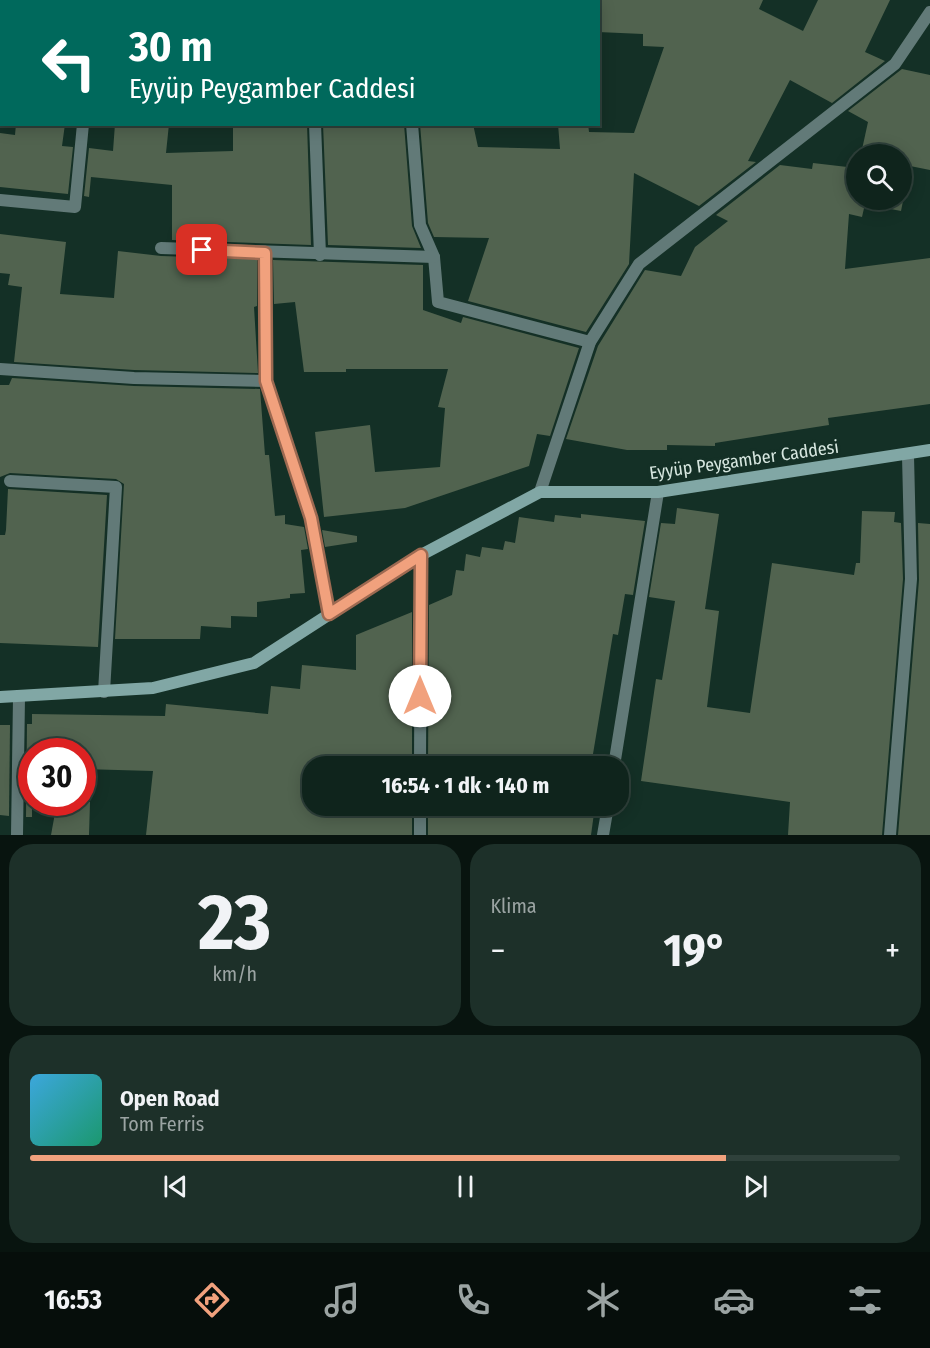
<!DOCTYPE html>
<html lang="tr">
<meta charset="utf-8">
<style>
:root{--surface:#0f241c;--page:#1d3029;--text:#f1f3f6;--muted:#9ba4a3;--line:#2f413b;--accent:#f1a17d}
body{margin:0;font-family:"Fira Sans Condensed",sans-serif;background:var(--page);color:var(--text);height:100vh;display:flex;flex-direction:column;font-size:22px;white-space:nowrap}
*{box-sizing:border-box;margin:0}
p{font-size:20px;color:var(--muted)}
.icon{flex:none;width:33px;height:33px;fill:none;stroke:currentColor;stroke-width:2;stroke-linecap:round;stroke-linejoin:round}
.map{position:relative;height:835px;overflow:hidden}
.side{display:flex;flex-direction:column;gap:9px;padding:9px;background:#08140f;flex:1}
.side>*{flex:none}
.top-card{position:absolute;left:0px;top:0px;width:600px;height:126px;box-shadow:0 3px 15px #0003,0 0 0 2px var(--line);background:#00695c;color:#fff;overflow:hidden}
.tools{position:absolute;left:846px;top:144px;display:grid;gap:12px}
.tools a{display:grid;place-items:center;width:66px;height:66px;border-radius:50%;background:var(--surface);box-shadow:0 3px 15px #0003,0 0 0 2px var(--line);font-size:30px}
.speed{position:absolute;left:18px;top:738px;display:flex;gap:12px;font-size:30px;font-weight:700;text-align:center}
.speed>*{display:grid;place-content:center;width:78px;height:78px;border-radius:50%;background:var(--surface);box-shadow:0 3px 15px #0003,0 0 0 2px var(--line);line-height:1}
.speed .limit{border:9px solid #d22;background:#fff;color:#111}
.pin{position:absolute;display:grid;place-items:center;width:51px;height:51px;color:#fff;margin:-26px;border-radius:12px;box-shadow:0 3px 9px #0006}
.me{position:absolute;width:66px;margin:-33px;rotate:0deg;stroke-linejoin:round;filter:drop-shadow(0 0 4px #0008)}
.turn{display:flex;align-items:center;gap:21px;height:126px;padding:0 30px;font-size:27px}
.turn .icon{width:78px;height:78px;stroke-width:2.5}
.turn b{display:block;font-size:42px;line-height:51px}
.big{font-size:45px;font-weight:700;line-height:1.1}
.side .card{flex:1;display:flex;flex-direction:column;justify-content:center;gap:9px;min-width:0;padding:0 21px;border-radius:24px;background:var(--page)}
.side .dial{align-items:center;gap:0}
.dial b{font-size:78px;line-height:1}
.song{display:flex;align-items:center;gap:18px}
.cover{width:72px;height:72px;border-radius:9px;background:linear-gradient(135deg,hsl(200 70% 55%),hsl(160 70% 35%))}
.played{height:6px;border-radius:3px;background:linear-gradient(90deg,var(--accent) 80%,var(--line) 80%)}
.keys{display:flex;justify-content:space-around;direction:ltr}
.heat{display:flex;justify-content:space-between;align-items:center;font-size:33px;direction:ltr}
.side .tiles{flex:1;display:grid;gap:9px;grid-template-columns:1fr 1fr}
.card:last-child{grid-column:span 2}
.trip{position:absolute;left:302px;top:756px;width:327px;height:60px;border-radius:24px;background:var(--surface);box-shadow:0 3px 15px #0003,0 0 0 2px var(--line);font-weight:700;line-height:60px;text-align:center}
.tabs{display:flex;height:96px;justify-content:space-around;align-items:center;background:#060e0b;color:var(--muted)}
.tabs .icon{width:42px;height:42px}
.tabs .active{color:var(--accent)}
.tabs b{font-size:27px;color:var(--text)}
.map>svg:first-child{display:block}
.building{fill:#51634f}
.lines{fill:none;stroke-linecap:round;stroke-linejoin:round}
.minor{stroke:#627a78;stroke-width:12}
.tertiary{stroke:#627a78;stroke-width:12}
.secondary{stroke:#81a7a5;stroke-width:12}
.route-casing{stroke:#9d6951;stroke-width:15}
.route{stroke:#f1a17d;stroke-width:10}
.labels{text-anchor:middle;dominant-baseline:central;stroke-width:6;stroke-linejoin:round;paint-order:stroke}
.street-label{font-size:18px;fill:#d6e6df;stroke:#143026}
</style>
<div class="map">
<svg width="930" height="835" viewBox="0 0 930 835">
<rect width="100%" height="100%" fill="#143026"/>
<g class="building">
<polygon points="598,0 763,0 759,9 803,31 818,0 890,0 865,52 885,61 832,103 790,80 748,161 756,162 699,206 634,173 629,264 586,332 468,301 489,238 434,237 428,223 420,124 473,124 478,147 560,149 558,124 588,124 589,132 634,133 664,47 643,46 643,34 598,32"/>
<polygon points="902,69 930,75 930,170 910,166 901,211 865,204 862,217 849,214 845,269 930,258 930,404 828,418 829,425 715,443 715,446 667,445 667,450 627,450 566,439 598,346 645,270 681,276 695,247 728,221 716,215 780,165 812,169 813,163 856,168 856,200 902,200 902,154 861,154 868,122 848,111"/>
<polygon points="16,124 65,124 62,146 73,147 68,194 0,187 0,133 15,135"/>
<polygon points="115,124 169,124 166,153 233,151 233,124 307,124 311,245 172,240 172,185 91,177 89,197 84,196 89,148 113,151"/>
<polygon points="323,124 404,124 412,226 421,248 328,245"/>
<polygon points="0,234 66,242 60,294 114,298 118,251 161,256 257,259 257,306 254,307 258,373 134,370 14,362 22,287 8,285 10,274 0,273"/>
<polygon points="273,260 423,265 423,310 461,323 463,317 579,348 550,436 537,434 529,466 405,508 324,517 315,432 370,425 375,472 440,467 445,408 438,407 448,369 346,369 346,372 304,372 295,302 274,304"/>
<polygon points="12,378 134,386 260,389 265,455 269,455 275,516 285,515 285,524 304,527 308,549 301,550 305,593 290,594 290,598 257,602 257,617 231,616 231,628 201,626 200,639 115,639 124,484 116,479 10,473 0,477 0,385 9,385"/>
<polygon points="8,489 107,495 98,647 0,643 0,535 5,535 6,530"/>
<polygon points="677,508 719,514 705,609 719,611 707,707 750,713 772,563 854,575 856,563 860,563 862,511 895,512 894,522 901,523 903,579 882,835 788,835 790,802 641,781 656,679 662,680 675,601 649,597 661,523 675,524"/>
<polygon points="581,514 645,521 633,595 625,594 618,635 613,634 591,766 428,766 429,605 452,595 456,570 464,571 466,554 480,557 482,547 503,550 505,541 515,543 519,517 554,522 555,515 581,518"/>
<polygon points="918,523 930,524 930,835 898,835 919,580"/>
<polygon points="322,530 357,536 357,542 325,547"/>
<polygon points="412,612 412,766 312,766 312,806 412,806 412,835 146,835 153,771 82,769 82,752 32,752 32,817 26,817 27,724 32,724 32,714 165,716 166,704 268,714 271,686 300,689 302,665 356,670 356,635"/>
<polygon points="0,725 10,725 9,816 0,815"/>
<polygon points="57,802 90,802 89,835 51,835"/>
<polygon points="428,806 595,806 591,835 428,835"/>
</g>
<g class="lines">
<g class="minor">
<polyline points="307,0 307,2"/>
<polyline points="315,124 320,255"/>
<polyline points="412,124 420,225 434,257 438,302 590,342"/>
<polyline points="0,200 75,207 83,124"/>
<polyline points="161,248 434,257"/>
<polyline points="265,253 266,381 311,518 329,614"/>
<polyline points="0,369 134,378 266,381"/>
<polyline points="10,481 116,487 104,692"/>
<polyline points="540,492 590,342 639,264 895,64 930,12"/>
<polyline points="420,766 421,555"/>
<polyline points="614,766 658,492"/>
<polyline points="420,806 420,835"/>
<polyline points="17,835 19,697"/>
<polyline points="603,835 608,806"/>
<polyline points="890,835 911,579 908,456"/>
</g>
<g class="tertiary">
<polyline points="197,2 203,0"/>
<polyline points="0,48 2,47"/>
</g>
<polyline class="secondary" points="0,697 153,688 254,663 421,555 540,492 658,492 930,450"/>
</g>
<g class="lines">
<defs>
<polyline id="route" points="202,250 265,253 266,381 311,518 329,614 421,555 420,696"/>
</defs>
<use href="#route" class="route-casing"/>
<use href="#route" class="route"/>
</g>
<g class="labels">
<g class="street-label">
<text transform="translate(744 460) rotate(-8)">Eyyüp Peygamber Caddesi</text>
</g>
</g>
</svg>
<div class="tools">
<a><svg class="icon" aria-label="search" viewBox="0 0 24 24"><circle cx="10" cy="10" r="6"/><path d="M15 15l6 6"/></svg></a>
</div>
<div class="speed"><div class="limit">30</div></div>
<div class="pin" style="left:202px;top:250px;background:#d93025"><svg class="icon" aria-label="arrive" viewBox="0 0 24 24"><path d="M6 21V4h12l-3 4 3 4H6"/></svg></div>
<svg class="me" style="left:420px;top:696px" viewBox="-20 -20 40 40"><circle r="19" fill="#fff"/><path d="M0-13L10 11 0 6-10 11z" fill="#f1a17d"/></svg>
<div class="trip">16:54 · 1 dk · 140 m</div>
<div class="top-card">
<div class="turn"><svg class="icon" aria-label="left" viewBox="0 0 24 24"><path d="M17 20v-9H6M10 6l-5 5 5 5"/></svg><div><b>30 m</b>Eyyüp Peygamber Caddesi</div></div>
</div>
</div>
<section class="side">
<div class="tiles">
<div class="card dial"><b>23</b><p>km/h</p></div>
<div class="card"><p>Klima</p>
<div class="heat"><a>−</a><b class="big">19°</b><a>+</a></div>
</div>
<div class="card">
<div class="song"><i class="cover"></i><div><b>Open Road</b><p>Tom Ferris</p></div></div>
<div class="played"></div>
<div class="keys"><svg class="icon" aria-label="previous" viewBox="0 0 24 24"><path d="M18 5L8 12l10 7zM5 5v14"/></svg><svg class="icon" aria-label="pause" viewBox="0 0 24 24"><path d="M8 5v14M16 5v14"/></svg><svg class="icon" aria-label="next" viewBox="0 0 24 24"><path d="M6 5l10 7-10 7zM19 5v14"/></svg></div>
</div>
</div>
</section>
<nav class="tabs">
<b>16:53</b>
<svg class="icon active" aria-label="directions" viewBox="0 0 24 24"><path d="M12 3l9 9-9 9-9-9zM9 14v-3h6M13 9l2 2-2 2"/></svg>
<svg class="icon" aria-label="music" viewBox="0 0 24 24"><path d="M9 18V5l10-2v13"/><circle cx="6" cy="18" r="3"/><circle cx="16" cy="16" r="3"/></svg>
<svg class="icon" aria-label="phone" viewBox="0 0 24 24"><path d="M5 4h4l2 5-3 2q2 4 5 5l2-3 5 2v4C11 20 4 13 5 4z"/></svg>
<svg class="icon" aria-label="climate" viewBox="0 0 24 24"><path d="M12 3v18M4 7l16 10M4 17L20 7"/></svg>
<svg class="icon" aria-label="car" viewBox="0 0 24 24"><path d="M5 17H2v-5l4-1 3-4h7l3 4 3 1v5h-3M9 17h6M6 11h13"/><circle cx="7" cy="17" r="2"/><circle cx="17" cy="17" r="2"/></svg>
<svg class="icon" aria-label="filters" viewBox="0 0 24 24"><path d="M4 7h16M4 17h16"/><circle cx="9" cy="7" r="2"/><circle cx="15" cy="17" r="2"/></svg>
</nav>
